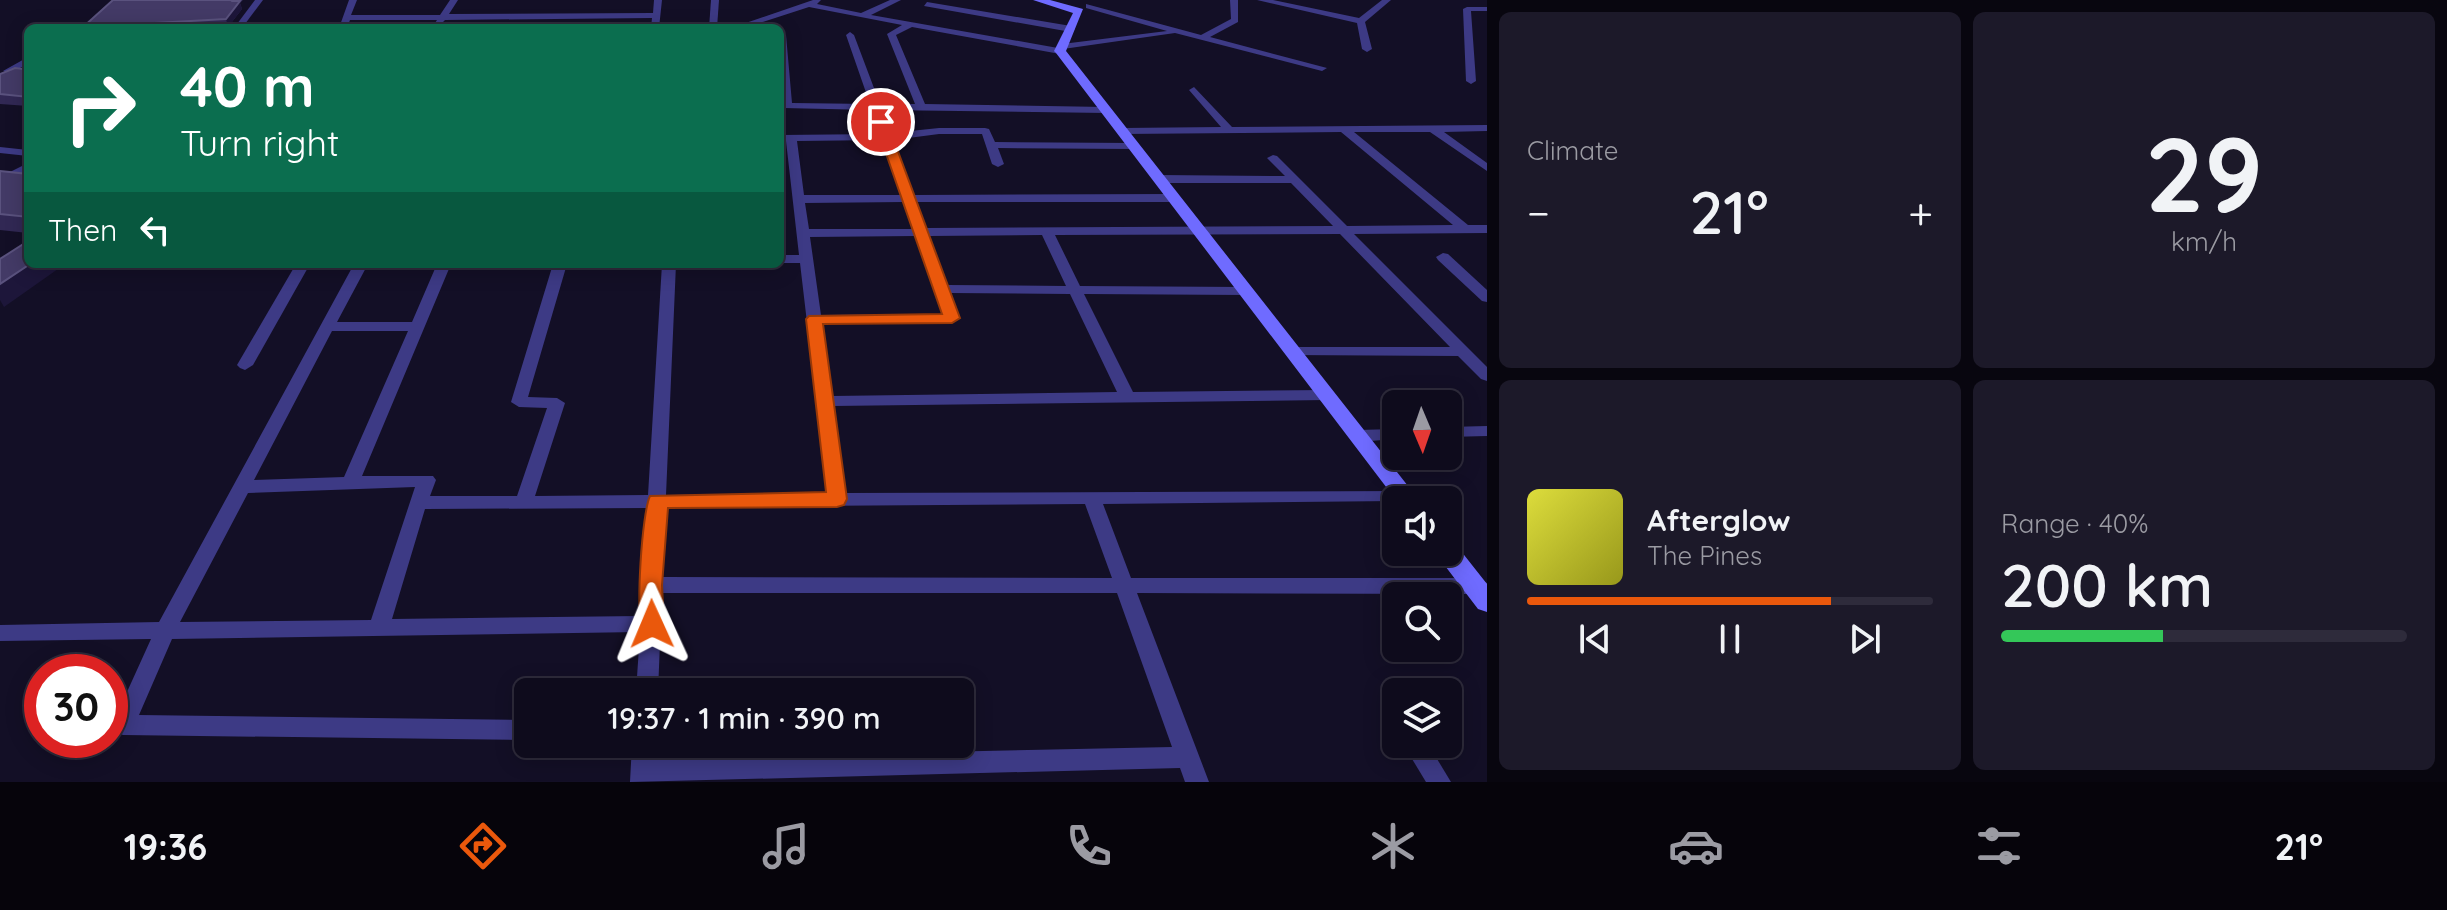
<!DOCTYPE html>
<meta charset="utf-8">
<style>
:root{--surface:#0e0b1c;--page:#1c1929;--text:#f1f3f6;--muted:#9b9ba3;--line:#2e2b3b;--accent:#ea580c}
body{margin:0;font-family:Quicksand,sans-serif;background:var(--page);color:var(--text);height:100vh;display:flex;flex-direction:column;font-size:30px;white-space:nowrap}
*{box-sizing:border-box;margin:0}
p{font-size:26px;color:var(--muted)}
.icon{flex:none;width:44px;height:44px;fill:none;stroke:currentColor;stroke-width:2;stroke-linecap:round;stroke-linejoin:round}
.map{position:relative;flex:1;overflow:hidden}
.panel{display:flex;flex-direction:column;gap:12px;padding:12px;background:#08060f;width:960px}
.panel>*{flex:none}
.banner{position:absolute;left:24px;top:24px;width:760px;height:244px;border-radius:12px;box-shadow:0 4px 20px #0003,0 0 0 2px var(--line);background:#0b6e4f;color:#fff;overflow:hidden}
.needle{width:52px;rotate:178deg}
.controls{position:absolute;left:1382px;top:390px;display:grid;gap:16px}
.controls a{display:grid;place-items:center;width:80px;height:80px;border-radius:12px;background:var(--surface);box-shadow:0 4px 20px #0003,0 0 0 2px var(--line);font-size:40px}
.speed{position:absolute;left:24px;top:654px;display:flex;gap:16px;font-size:40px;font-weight:700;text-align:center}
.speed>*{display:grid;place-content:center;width:104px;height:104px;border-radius:50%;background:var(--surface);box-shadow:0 4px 20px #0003,0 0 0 2px var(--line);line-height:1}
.speed .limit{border:12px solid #d22;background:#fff;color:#111}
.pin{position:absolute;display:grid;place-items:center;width:68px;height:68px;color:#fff;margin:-34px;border:4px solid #fff;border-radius:50%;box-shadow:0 2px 8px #0007}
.me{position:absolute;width:88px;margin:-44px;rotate:359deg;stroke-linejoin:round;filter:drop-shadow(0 0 6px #0008)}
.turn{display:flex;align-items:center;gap:28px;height:168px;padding:0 24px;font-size:36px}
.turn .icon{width:104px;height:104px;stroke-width:2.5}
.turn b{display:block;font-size:56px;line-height:68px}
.then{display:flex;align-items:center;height:76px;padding:0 24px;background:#0003;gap:16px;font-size:30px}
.big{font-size:60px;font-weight:600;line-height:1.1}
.panel .tile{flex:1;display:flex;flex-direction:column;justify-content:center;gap:12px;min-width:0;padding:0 28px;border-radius:12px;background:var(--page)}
.panel .dial{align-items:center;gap:0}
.dial b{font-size:104px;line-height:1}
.song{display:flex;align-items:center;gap:24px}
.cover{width:96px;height:96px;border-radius:12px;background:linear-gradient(135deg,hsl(60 70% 55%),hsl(60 70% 35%))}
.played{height:8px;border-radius:4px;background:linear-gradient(90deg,var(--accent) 75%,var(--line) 75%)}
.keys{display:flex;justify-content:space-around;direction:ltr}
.heat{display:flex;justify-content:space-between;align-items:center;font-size:44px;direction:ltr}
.charge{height:12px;border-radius:6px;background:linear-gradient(90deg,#34c759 40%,var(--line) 0)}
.panel .tiles{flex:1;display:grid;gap:12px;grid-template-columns:repeat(2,1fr)}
.trip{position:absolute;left:514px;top:678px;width:460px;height:80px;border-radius:12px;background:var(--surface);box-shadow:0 4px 20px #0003,0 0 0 2px var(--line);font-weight:600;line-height:80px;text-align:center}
.menu{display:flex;height:128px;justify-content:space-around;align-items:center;background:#06040b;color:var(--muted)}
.menu .icon{width:56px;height:56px}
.menu .current{color:var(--accent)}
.menu b{font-size:36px;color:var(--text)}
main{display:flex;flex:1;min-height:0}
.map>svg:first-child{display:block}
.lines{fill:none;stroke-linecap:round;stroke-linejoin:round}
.street{fill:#3d3a85;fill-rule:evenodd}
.secondary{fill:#6f6bff;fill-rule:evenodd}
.wall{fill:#312854}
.shaded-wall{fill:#1d163a}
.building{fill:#433a66;stroke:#5a527e;stroke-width:2}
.route{fill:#ea580c;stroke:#983908;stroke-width:2}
</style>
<main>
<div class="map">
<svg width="1487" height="782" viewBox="0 0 1487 782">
<rect width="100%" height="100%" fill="#130f26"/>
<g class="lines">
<g class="street">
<polygon points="255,0 263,0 242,28 234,28"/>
<polygon points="349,0 357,0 351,15 440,15 450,0 458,0 449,14 653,13 654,0 662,0 659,28 651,28 652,18 445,20 439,26 435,23 437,20 350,20 347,28 339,28"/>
<polygon points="711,0 719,0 717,28 709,28"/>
<path d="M813,0h8l-4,4 44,9 29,-13h11l-30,15 187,33 4,-4 105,-13 -81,-23v-4l115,31 30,-16 -1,-19h8v22l-28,15 117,31 -5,3 -147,-38 -112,16 -3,5 -148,-27 -16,8 29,69 181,3 5,3 -5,3 -224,-3 9,23 48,-5h46l4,1 6,13 138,1 5,3 -5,3 -135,-1 6,16 -6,3 -6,-3 -10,-30h-43l-46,6 21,55 259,-1 6,4 -6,4h-257l10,26 407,-2 -42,-43h-132l-6,-4 6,-4 126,1 -18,-18 6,-3 4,1 70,70 106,-1 -112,-93 -219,2 -5,-3 5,-3 99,-1 -32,-37 5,-3 38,40 255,-2v6l-43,1 43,31v8l-57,-39h-76l114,93h19v8l-133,1 133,133v14l-6,-2 -23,-23 -171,-1 -3,-3 3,-3 5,-2h158l-110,-113 -285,1 25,51 165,1 7,4 -7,4 -161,-1 49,98 193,-2 8,5 -8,5 -493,6 12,87 565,-2 3,4 -3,4 -14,2 -293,3 28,74h344l12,5v17l-15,-6 -335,-1 72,189h-24l-5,-14 -550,14 2,-38h24l-1,14 517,-11 -55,-154h-455l-4,99h-22l4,-60 -468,7 -33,76 389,5v20l-405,-5 -8,-3 -3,-7 39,-86 -151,2v-16l159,-3 195,-358h14l-31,58h75l25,-58h14l-89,212h71l3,4 -6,16h87l30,-88 -28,-1 -8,-5 42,-138h14l-39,133 29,1 8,5 -30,93 113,-1 14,-231h14l-10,231 161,-2 -27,-230h-20v-8h19l-13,-114h-6v-6l100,-1 -8,-24 -89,-2 -3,-75 6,2 6,68 78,1 -24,-69 4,-3 4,3 26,69h35l-28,-70 15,-9 -93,-18 -65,21h-13zM883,140l19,55h-98l-7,-54zM904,202l9,27h-104l-4,-26zM1042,235l24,51 -119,-1 -18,-49zM916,236l27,78 -122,1 -11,-78zM950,293l120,1 47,98 -285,4 -10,-73 130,-1 7,-4zM332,331h76l-64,146 -90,3zM415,487l-44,133 -191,2 68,-129zM1085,504l27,74 -449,-1 3,-70zM647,508l-6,108 -249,3 33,-110z"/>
<polygon points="1257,0 1273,0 1359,18 1382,0 1391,0 1365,22 1372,49 1367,52 1362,49 1357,23"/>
<polygon points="927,2 1071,26 1075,29 1071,32 924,6"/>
<polygon points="1467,7 1487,7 1487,11 1471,11 1476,81 1471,84 1466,81 1463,9"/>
<polygon points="28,57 28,64 18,69 28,70 28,76 3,71"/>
<polygon points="0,147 28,150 28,156 0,153"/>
<polygon points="28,163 28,171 0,186 0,177"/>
<polygon points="1443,253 1448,254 1487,290 1487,302 1482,301 1438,260 1436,257"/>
<polygon points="296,264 310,264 253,365 245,370 240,368 237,365"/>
<polygon points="1487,426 1487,436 1448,437 1448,427"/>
<polygon points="1396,429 1396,439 1357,442 1349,436 1357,430"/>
<polygon points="1403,744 1428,744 1451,782 1426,782"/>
</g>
<g class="secondary">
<polygon points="1033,0 1050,0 1083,9 1066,51 1419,500 1396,500 1056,53 1054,51 1073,13"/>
<polygon points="1448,543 1457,546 1487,584 1487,612 1478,609 1439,558 1436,552 1448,552"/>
</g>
</g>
<g class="wall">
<polygon points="113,0 243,0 240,3 242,9 228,27 84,28 83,27"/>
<polygon points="28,66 28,106 0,104 0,74 23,69"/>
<polygon points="0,171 28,174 28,233 0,230"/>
</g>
<g class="shaded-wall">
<polygon points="234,0 243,0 240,3 242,9 228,27 226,19"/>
<polygon points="30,264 65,264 4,307 0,300 0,284"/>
</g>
<g class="building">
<polygon points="113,0 234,0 233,1 240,1 226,19 83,27"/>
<polygon points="27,66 28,66 28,97 0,94 0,74 15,68 23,69"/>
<polygon points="0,171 28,174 28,217 0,214"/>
<polygon points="28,241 28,264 30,264 0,284 0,259"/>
</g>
<path class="route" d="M881,118l6,4 73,196 -8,5 -129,1 24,175 -3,6 -7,2 -169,1 -6,77 2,39 -4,6 -8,3 -9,-3c-8,-15 -1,-118 7,-134l176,-4 -20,-173 3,-3 133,-2 -67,-192z"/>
</svg>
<div class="controls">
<a><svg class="needle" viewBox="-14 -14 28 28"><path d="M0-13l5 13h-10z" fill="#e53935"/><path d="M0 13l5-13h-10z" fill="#9b9ba3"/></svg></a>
<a><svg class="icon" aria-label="sound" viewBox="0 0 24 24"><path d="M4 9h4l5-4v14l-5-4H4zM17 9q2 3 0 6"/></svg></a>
<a><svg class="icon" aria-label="search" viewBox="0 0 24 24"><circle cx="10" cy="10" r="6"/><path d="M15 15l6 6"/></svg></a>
<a><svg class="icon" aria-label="layers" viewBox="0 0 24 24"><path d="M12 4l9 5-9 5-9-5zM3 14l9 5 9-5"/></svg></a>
</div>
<div class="speed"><div class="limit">30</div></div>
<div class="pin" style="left:881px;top:122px;background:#d93025"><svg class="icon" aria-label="arrive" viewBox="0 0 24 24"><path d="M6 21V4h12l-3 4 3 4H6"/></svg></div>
<svg class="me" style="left:652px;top:624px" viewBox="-20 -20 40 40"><path d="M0-17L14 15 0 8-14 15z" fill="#ea580c" stroke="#fff" stroke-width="4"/></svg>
<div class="trip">19:37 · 1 min · 390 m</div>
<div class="banner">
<div class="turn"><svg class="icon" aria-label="right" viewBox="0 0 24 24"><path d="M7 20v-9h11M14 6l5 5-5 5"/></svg><div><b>40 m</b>Turn right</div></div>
<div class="then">Then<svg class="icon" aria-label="left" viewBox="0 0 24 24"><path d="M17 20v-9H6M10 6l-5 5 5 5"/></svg></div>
</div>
</div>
<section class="panel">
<div class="tiles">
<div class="tile"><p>Climate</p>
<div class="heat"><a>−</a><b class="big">21°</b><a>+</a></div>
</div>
<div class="tile dial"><b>29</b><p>km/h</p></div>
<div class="tile">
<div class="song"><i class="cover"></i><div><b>Afterglow</b><p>The Pines</p></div></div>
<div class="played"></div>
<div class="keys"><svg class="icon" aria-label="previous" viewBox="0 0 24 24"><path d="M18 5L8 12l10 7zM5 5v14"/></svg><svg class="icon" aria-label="pause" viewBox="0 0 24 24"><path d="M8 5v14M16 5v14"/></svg><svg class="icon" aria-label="next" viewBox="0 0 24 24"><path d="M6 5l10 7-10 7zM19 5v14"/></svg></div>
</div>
<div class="tile"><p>Range · 40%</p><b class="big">200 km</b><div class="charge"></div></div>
</div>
</section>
</main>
<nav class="menu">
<b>19:36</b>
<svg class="icon current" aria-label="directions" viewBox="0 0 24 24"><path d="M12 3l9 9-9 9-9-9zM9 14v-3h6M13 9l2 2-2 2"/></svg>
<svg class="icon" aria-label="music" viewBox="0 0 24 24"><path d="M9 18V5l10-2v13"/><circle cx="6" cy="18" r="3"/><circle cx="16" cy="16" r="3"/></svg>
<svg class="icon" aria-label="phone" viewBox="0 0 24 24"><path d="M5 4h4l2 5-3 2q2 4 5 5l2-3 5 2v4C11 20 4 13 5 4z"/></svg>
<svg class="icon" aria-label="climate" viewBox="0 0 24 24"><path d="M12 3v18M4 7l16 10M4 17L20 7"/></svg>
<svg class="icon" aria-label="car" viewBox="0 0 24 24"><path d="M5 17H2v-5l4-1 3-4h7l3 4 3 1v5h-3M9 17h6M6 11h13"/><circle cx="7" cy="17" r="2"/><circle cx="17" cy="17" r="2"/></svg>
<svg class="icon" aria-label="filters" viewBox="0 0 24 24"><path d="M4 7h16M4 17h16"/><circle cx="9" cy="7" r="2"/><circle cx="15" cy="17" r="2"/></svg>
<b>21°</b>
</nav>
